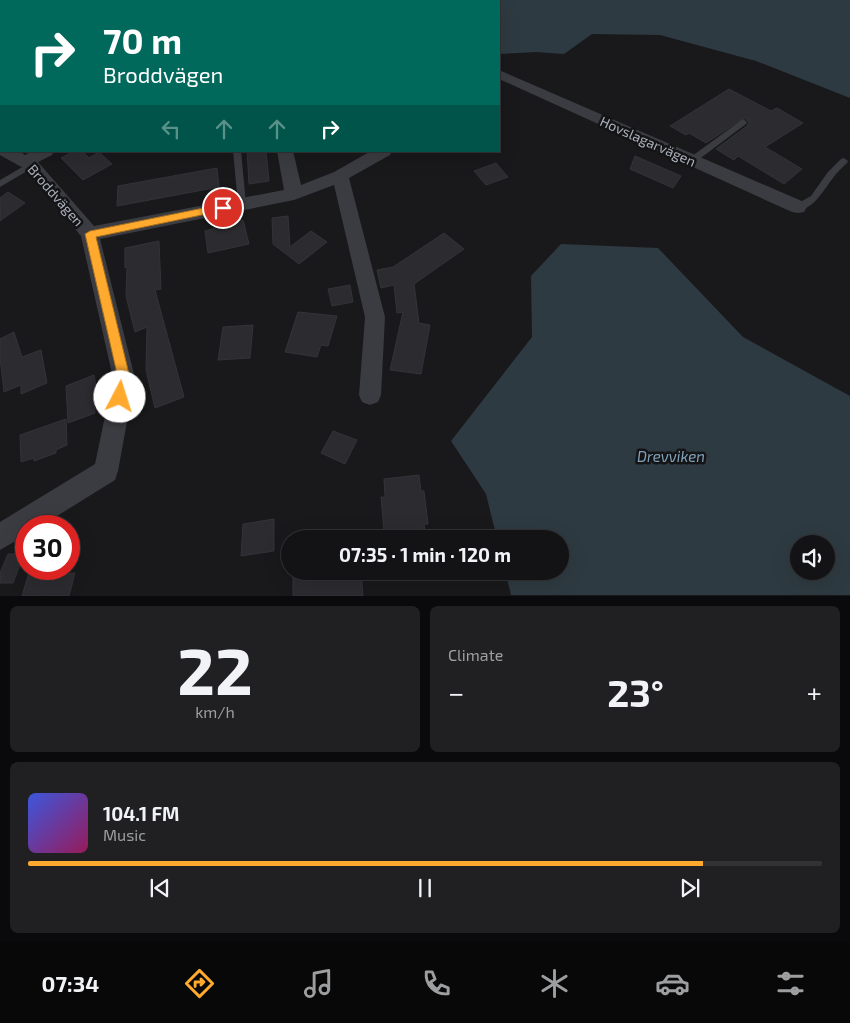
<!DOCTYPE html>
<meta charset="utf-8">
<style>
:root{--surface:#131315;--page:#202022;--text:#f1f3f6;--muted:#9d9ea0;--line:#323234;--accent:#ffaa2e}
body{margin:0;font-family:"Exo 2",sans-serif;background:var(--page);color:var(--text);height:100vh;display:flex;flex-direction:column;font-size:19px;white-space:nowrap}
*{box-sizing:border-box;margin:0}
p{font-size:16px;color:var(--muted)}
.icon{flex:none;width:28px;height:28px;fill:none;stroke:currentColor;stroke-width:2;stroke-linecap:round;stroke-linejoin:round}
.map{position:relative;height:596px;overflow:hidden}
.drawer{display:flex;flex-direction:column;gap:10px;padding:10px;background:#0a0a0c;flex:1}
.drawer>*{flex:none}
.guide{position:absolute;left:0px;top:0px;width:500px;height:152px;box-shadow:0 5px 20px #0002,0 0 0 1px var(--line);background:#00695c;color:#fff;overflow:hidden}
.controls{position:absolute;left:790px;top:535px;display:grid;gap:10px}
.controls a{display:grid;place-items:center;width:45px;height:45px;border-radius:50%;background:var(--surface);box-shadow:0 5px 20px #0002,0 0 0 1px var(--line);font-size:25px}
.speed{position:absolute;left:15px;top:515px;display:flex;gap:10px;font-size:25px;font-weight:700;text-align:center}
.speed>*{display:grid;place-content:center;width:65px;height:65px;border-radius:50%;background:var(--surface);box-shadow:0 5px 20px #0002,0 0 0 1px var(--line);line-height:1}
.speed .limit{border:8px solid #d22;background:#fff;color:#111}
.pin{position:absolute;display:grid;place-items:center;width:42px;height:42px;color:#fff;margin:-21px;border:2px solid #fff;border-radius:50%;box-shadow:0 1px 5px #0007}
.me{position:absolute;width:55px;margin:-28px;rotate:5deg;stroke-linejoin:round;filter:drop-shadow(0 0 4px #0008)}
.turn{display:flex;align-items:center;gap:18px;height:105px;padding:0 20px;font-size:22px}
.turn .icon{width:65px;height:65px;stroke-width:2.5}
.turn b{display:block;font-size:35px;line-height:42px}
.lanes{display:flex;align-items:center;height:48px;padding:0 20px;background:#0003;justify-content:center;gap:25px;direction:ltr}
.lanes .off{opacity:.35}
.big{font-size:38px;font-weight:700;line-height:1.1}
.drawer .widget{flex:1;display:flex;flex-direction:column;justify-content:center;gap:8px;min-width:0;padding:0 18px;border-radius:8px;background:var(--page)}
.drawer .dial{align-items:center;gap:0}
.dial b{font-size:65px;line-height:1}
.song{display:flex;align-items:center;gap:15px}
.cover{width:60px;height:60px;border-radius:8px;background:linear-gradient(135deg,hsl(230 70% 55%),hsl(330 70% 35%))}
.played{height:5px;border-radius:2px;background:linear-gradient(90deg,var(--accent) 85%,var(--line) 85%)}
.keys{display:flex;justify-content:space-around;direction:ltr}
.heat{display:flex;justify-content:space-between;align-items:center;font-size:28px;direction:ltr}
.drawer .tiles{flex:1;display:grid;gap:10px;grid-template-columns:1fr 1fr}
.widget:last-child{grid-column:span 2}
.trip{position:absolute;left:281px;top:530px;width:288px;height:50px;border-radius:25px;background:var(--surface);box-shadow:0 5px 20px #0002,0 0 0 1px var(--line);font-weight:700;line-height:50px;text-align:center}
.dock{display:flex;height:80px;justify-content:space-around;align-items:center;background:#080808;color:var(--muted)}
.dock .icon{width:35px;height:35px}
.dock .on{color:var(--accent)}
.dock b{font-size:22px;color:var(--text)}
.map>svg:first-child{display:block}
.water{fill:#2e3a41;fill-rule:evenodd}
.building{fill:#2c2c30;stroke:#333338}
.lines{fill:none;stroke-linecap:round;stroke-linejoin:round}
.path{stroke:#404348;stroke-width:2.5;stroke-dasharray:2 2.5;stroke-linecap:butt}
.service{fill:#3a3c41;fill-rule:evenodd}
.minor{fill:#3a3c41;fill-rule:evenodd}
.route{fill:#ffaa2e;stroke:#a66e1e}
.labels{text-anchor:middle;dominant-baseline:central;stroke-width:5;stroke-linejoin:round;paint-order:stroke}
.street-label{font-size:14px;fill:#abb1bc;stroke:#141417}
.water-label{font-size:15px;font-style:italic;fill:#80a2b9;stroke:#141417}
</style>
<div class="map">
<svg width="850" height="596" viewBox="0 0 850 596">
<rect width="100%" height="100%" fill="#19191c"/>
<g class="water">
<polygon points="414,0 850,0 850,98 756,61 660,35 592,34 564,54 536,52 499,54 499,1"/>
<path d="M561,244l97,4 85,89 107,59v199h-339l-6,-24h55v-32h-63l-11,-45 -35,-53 81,-104 -1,-61zM799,544h27v27h-27z"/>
</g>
<g class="building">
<polygon points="729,89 771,111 777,108 803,123 765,147 802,169 784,184 738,156 734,160 716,149 747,126 749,122 744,118 706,143 689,133 686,135 670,126"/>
<polygon points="74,151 82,151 89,158 99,152 112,164 83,180 61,158"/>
<polygon points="247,151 266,151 269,181 249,184"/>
<polygon points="635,156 681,176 673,188 630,169"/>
<polygon points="496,163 508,177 486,185 474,171"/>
<polygon points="217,168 219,187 117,206 118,186"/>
<polygon points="8,192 25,203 0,221 0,198"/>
<polygon points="288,216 290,247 311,231 327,242 299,264 273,244 272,218"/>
<polygon points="243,220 249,244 208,253 205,231"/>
<polygon points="444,233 464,249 414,284 419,323 430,325 421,374 390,370 403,312 397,313 394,285 381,288 377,270 393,267"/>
<polygon points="159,241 161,289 155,290 184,397 155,408 146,370 147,327 135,332 126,296 127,267 125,268 125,248"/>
<polygon points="350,285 353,302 332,306 328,289"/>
<polygon points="298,312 337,316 328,346 321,345 317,357 285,352"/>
<polygon points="253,325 250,358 218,360 223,327"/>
<polygon points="14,332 22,357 41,350 47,383 21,394 21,385 4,392 0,358 0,339"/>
<polygon points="94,375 97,391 93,393 95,413 68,423 66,386"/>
<polygon points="66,419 67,445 56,450 56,453 34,461 34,458 21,462 20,435"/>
<polygon points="333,431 357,440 345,464 321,453"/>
<polygon points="419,475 421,491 424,491 428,524 424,524 426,539 388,539 388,530 384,531 381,497 385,497 384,479"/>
<polygon points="274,519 274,551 241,556 243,524"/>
<polygon points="8,554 24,554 13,583 0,583 0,573"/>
<polygon points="30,569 62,569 61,574 75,573 69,596 22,596"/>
<polygon points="293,571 361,571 363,596 293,596"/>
</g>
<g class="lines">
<polyline class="path" points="245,0 247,1"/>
<g class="service">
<polygon points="743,119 747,122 746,124 694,163 688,163 688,159"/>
<polygon points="233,151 241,151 246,204 242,207 238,204"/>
<path d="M844,158l4,3 -1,2c-5,5 -10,9 -14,15 -9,11 -21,35 -38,31l-1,-2 1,-2 16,-9 17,-24 13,-13z"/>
<polygon points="31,162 34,163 34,167 0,187 0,180"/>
</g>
<g class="minor">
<polygon points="363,0 378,0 378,1 364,1"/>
<polygon points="499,70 804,202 807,207 804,212 798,213 792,212 499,79"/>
<polygon points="0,147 1,151 19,151 25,155 32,151 54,151 52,155 38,162 94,226 284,190 277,151 293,151 301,185 334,172 371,151 392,151 390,155 349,178 385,317 381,395 378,402 370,405 362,402 359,395 365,317 334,185 294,200 100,239 135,378 118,471 115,480 41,526 26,526 26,535 0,550 0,522 95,464 113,378 81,236 25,169 0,155"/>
</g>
</g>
<polygon class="route" points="223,204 228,208 226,210 96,237 130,378 125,401 120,403 116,401 114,397 118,378 85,234 90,231"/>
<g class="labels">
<g class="street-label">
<text transform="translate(648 141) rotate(24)">Hovslagarvägen</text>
<text transform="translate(56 195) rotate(49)">Broddvägen</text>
</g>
<g class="water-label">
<text x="671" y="456">Drevviken</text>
</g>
</g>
</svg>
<div class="controls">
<a><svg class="icon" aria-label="sound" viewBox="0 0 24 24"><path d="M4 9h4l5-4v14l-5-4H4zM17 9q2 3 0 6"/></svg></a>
</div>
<div class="speed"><div class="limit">30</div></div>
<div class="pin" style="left:223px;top:208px;background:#d93025"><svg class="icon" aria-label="arrive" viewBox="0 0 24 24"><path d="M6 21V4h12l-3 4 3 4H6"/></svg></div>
<svg class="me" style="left:120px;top:397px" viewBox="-20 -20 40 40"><circle r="19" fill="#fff"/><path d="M0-13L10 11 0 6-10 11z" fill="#ffaa2e"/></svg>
<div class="trip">07:35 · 1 min · 120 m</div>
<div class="guide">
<div class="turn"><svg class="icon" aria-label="right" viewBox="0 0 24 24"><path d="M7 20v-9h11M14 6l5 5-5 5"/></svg><div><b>70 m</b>Broddvägen</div></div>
<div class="lanes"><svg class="icon off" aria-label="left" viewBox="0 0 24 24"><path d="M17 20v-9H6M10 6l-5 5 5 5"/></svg><svg class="icon off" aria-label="ahead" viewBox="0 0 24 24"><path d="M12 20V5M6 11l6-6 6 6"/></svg><svg class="icon off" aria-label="ahead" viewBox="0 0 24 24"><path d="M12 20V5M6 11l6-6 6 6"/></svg><svg class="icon" aria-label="right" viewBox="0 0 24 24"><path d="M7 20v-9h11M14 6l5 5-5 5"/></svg></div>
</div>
</div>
<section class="drawer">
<div class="tiles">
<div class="widget dial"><b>22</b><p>km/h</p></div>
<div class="widget"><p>Climate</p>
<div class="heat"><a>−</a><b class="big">23°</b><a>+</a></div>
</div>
<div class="widget">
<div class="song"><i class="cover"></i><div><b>104.1 FM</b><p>Music</p></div></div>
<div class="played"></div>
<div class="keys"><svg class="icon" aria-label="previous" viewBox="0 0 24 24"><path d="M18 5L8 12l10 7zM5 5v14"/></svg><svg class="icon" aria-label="pause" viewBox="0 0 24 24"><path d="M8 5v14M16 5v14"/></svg><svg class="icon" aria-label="next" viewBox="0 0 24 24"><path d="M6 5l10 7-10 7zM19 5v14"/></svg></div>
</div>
</div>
</section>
<nav class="dock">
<b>07:34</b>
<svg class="icon on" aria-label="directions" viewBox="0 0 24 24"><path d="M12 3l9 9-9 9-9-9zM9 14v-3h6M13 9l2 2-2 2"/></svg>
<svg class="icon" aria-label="music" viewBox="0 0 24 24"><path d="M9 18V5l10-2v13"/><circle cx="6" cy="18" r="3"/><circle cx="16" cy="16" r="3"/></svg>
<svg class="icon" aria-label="phone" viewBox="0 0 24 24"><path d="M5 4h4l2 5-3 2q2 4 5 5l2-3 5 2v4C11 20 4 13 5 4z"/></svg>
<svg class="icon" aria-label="climate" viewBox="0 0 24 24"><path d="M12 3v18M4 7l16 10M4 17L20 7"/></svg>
<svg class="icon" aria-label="car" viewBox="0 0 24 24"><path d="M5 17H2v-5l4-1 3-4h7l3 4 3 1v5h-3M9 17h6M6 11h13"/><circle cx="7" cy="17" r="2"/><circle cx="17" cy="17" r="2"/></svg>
<svg class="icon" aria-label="filters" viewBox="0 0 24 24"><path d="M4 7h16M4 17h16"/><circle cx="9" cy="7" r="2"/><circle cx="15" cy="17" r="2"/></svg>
</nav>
